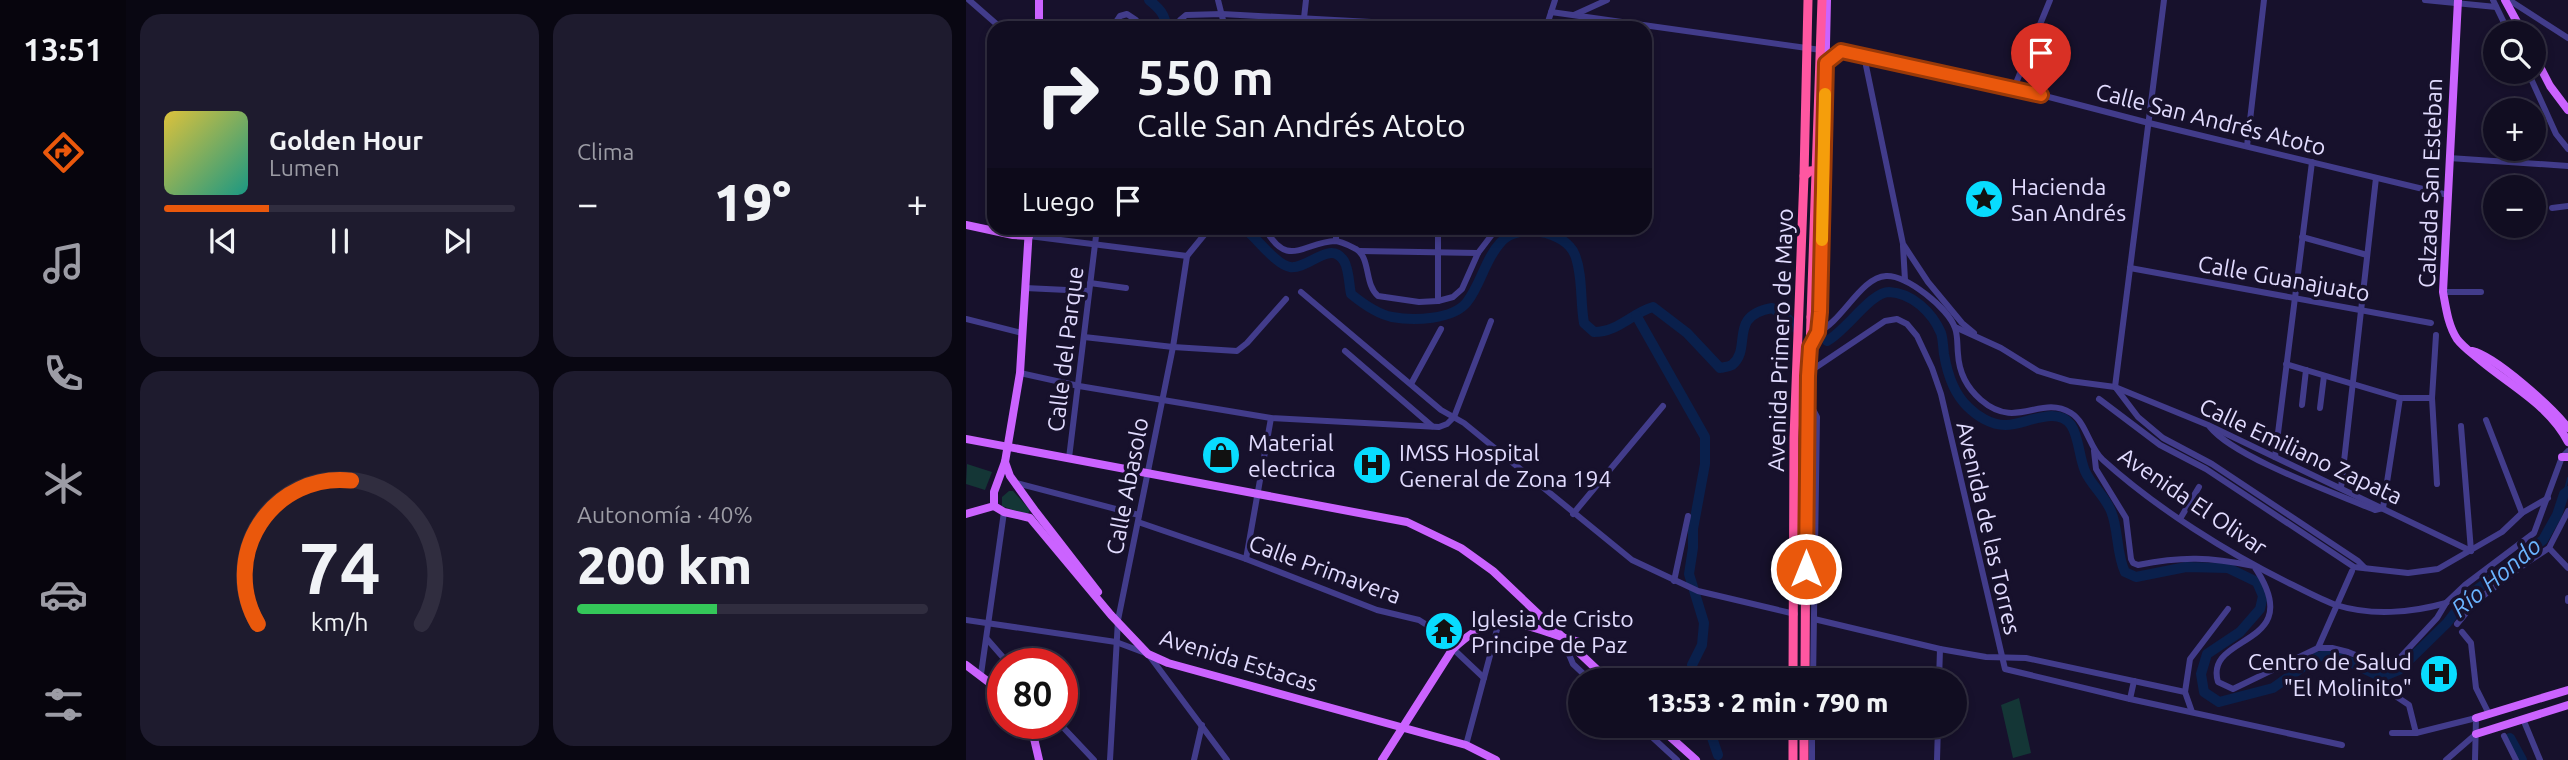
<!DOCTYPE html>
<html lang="es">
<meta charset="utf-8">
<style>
:root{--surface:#110d21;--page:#1e1b2e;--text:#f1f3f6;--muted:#9c9ca5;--line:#302d3f;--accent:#ea580c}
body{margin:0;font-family:Ubuntu,sans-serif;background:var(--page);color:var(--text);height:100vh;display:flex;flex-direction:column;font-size:26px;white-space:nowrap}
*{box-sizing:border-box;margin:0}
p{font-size:23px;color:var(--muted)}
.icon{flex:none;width:38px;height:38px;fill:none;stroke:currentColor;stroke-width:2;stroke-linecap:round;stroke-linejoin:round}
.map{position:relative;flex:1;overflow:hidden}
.panel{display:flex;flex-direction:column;gap:14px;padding:14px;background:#090712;width:840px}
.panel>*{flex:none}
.banner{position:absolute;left:21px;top:21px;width:665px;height:214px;border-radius:21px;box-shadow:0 4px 10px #0003,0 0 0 2px var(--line);background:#110d21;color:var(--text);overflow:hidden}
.buttons{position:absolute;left:1517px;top:21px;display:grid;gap:14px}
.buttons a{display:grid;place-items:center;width:63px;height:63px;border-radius:50%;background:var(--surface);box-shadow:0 4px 10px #0003,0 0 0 2px var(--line);font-size:35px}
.speed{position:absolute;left:21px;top:648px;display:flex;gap:14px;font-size:35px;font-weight:700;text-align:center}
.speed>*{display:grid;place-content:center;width:91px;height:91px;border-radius:50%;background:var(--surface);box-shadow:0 4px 10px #0003,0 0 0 2px var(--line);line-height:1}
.speed .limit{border:10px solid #d22;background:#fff;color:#111}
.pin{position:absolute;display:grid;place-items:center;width:60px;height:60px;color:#fff;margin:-72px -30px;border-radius:50% 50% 50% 0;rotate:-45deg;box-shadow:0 0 7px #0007}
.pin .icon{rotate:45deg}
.me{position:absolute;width:77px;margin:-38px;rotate:0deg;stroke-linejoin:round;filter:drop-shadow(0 0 5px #0008)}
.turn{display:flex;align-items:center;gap:24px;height:147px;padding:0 35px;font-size:32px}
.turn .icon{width:91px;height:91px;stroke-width:2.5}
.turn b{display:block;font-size:49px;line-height:60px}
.then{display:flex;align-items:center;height:66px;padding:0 35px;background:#0003;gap:14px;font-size:26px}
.big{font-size:52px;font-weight:800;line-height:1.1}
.panel .tile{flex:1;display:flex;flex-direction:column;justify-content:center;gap:10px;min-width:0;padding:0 24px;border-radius:21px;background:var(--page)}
.panel .dial{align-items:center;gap:0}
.dial svg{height:182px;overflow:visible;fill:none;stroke:var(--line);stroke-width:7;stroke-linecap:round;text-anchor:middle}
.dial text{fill:var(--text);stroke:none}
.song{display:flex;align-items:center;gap:21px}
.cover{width:84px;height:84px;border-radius:10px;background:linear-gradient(135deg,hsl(50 70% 55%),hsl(170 70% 35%))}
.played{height:7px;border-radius:4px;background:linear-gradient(90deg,var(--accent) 30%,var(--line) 30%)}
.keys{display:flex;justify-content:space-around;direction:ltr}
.heat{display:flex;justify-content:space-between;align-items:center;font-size:38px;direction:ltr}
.charge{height:10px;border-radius:5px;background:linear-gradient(90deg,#34c759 40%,var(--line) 0)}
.panel .tiles{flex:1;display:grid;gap:14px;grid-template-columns:repeat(2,1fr)}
.trip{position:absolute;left:602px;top:668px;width:399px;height:70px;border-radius:35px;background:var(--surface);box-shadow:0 4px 10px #0003,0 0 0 2px var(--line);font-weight:800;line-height:70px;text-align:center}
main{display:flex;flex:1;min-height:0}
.tabs{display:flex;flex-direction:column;width:126px;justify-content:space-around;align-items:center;background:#07050d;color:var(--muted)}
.tabs .icon{width:49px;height:49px}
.tabs .current{color:var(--accent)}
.tabs b{font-size:32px;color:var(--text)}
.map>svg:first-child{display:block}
.green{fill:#143636}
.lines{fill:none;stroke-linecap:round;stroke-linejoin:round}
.stream{stroke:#0a204c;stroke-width:2}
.river{stroke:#0a204c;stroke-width:10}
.minor{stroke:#423c8b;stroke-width:6}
.major{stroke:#cb63ff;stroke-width:8}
.highway{stroke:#ff57a1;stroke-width:9}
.highway-bridge{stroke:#ff57a1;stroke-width:9}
.route-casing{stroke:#983908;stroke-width:18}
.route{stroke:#ea580c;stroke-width:12}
.slow{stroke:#f59e0b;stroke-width:12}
.labels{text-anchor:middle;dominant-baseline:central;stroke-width:7;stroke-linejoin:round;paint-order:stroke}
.street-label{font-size:23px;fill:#e2dcff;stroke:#17112c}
.poi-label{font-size:23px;fill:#e2dcff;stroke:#17112c;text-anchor:start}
.water-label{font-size:24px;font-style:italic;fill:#6ab4ff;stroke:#17112c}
</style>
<main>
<nav class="tabs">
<b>13:51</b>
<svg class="icon current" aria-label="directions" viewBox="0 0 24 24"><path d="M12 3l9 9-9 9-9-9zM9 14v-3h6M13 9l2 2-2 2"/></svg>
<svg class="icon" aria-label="music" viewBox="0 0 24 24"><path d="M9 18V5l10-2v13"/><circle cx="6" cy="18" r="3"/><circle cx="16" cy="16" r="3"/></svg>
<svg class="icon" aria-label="phone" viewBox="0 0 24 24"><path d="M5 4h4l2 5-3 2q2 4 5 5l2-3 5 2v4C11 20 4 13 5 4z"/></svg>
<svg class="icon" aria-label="climate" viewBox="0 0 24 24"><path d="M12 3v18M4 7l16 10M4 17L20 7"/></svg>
<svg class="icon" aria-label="car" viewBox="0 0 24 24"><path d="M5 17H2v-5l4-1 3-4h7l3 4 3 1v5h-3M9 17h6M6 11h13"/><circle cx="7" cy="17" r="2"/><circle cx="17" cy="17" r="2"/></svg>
<svg class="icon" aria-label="filters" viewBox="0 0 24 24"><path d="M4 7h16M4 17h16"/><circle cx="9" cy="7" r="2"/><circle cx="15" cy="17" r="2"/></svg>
</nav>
<section class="panel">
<div class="tiles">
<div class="tile">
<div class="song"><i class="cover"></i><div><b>Golden Hour</b><p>Lumen</p></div></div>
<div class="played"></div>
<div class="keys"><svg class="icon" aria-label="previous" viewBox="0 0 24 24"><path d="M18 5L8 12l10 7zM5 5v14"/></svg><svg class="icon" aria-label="pause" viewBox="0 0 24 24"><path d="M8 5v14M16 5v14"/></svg><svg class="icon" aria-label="next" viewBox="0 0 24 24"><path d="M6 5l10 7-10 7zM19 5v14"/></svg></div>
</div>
<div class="tile"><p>Clima</p>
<div class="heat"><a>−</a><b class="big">19°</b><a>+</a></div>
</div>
<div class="tile dial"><svg viewBox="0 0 100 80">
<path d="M14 69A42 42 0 1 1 86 69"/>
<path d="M14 69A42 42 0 0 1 55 6" stroke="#ea580c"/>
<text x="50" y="56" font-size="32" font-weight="700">74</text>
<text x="50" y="72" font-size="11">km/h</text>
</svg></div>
<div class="tile"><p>Autonomía · 40%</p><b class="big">200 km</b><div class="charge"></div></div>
</div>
</section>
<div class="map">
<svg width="1602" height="760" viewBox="0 0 1602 760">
<rect width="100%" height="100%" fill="#17112c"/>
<g class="green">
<polygon points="1,464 26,472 19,490 0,484"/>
<polygon points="43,491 47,491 64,510 61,515 36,506 36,497"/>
<polygon points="1053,698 1065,753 1047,758 1035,705"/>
</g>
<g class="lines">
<polyline class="stream" points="1598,494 1602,478"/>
<g class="river">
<path d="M183,0c10,8 17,15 17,28"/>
<path d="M278,228c12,9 32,37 46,39 18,3 40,-28 54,-6 5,8 5,24 7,33 11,9 26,20 41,23 21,4 61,3 75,-15 14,-18 18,-43 34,-60 17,-19 64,-12 74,13 8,21 5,46 9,68l10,9c24,0 38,-19 59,-25l34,26 33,35c4,-1 8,-1 12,-3 21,-17 -5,-49 40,-57l14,9 11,12"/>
<polyline points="670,315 739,437 739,464 727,529 727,548 723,574 738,623 736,645 726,665 730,681"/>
<path d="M861,341c19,-10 44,-49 62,-49 23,1 43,20 52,41 2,6 2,14 3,21 3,18 10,40 24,53 9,9 23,18 37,18 18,1 52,-21 66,0 8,12 8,32 14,46 6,14 20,25 26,40 8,20 5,42 14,61l11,5 50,-10 42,1 29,14 6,14 -3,13 -20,23 -33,22 -6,20 3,18 15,10 54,-14 44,-31 16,-3 42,20 12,1 12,-5 48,-47 20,-26 76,-57 14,-25 7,-21 4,-3"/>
<polyline points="742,726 752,755"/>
<polyline points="1544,738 1556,760"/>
</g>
<g class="minor">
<polyline points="3,0 35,28"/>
<polyline points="252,0 259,28"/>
<polyline points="1459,0 1530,7"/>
<polyline points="1527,0 1543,33"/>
<polyline points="1543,0 1602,38"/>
<polyline points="585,12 898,56 1048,88 1183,123 1482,195"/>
<polyline points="608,15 641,0"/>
<polyline points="338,18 340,0"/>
<polyline points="146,28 154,16 161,14 170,20 172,28"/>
<polyline points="214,28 214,20 220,15 256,14 516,28"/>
<polyline points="580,28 589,0"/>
<polyline points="898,56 937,244 962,282 996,323 1008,333"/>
<polyline points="1562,72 1590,134 1602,149"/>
<polyline points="1048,88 1084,0"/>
<polyline points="1281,146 1298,0"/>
<polyline points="1483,158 1602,166"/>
<polyline points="1586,208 1602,206"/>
<path d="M299,228c22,42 39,14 70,13 6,0 15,5 21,8 15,9 8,35 22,47l41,6 19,-1 15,-4 9,-8 16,-36 19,-25"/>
<polyline points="472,228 472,301"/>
<polyline points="63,236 221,256"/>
<polyline points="1336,237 1401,255"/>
<polyline points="370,241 370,228"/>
<polyline points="937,246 939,280"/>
<polyline points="394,251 512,253"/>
<polyline points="1164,268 1465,323"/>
<polyline points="124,283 160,288"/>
<polyline points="59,288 122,291"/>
<polyline points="335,292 475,410 498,423 666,560 732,591 829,614"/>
<polyline points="1477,292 1515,292"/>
<polyline points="0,319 56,333"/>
<polyline points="989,327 1035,348 1072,371 1104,381 1149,387 1242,425 1505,551"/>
<path d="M852,332c24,-10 43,-55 68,-56 21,-1 62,32 69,52 3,8 2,17 3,26 1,18 9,34 23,46 36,31 59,-6 90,13 16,10 18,35 32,47 53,48 126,94 190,125 14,7 29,15 43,20 35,11 75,8 110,-2"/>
<polyline points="1470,335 1466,398 1471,484"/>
<polyline points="118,337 207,347 271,351 281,343 320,299"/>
<polyline points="379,351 466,426"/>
<polyline points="1320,364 1434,398 1466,398"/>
<polyline points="843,372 919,321 931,319 941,324 951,336 966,368 975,394 1039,669 1164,699 1376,745"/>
<polyline points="54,373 113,386 305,418 473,427 481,424 488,417 525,321"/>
<polyline points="445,384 475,329"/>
<polyline points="1149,387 1198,0"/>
<polyline points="1150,388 1172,417 1197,438 1246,464 1392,561 1399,568"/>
<polyline points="1133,399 1194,445 1240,469 1388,567 1442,573 1472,569 1536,532 1556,513 1582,498"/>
<polyline points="843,402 851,417 847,681"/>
<polyline points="1336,405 1340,370"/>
<polyline points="1354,408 1358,376"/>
<polyline points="1520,420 1556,513"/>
<polyline points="1495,426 1505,551"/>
<path d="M1244,427c25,31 125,66 165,83l8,-2 17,-110"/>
<path d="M1128,451l2,18 30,49 5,41 2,4 5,2c45,-9 71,-8 116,1 56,83 -51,66 -36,116l15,7 85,-41h14l16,4 33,13 14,-2 42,-45 9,-15 19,-18 69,-52 28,-76 6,-6"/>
<polyline points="1309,457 1346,162"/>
<polyline points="103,458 131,228"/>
<polyline points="50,483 173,515"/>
<polyline points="1375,488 1410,178"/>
<polyline points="607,514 697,406"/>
<polyline points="1214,519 1233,487"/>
<polyline points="172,522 280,559 411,610 453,620 464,627 518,678"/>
<polyline points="1583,548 1602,568"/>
<polyline points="280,559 305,418"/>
<polyline points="708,581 722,516"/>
<polyline points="1602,598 1602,601"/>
<polyline points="848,619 974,649 1020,657 1060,658 1219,692"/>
<polyline points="0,620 150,642 182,654 261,760"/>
<polyline points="1491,624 1509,602 1560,563 1583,548 1602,511"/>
<polyline points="1496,632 1505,643 1510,688 1523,714"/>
<polyline points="21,639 42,663"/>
<polyline points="597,640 607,664 625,681"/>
<polyline points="1352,648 1386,571"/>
<polyline points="15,674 38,512"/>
<polyline points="973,681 974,649"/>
<polyline points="1431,697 1443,705 1450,733"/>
<polyline points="1164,699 1168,681"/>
<polyline points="1226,712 1219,692 1224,659 1262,609"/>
<polyline points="1557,719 1574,760"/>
<polyline points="93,723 128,760"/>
<polyline points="674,726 711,760"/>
<polyline points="1426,733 1450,733 1510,718 1509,760"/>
<polyline points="1538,736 1550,760"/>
<polyline points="500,745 533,622"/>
<polyline points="144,760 152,620 207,347 221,256 243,229"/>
<polyline points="228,760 236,725"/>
<polyline points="846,760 846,726"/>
<polyline points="971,760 972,726"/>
<polyline points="1480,760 1510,734"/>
</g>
<g class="major">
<polyline points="73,0 73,28"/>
<path d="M1492,0l-15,292c3,16 5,33 14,47 6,8 16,15 24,22 30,25 69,45 87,81"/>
<polyline points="1539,0 1557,33"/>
<polyline points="1568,55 1584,86 1602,110"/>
<polyline points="0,225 47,235 63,236"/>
<polyline points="844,347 852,332 854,312 861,0"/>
<path d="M1506,351c23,5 81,57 96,77"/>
<polyline points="0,439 441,522 495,548 527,571 643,681"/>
<polyline points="1596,457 1602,457"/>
<polyline points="39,462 44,476 70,512 132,592"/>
<polyline points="28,506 38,512 64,518 145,615 182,654 202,663 500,745 530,760"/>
<polyline points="28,506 28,492 39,462 54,373 63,228"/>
<polyline points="0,514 28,506"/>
<polyline points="0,665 37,693"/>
<polyline points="1510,718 1602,690"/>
<polyline points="60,723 67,734 73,760"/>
<polyline points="692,726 730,760"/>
<polyline points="1510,734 1602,705"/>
<path d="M416,760l70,-110c49,-48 72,-22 127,-8"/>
</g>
<g class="highway">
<polyline points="838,176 844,171 852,170 857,176"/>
<polyline points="840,485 845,317"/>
<polyline points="827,681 828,438 838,176 842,0"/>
<polyline points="827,760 827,726"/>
<polyline points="838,760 838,726"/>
</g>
<g class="highway-bridge">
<polyline points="845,317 856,0"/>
<polyline points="839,681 840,485"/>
</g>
</g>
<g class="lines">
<defs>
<polyline id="route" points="840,569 842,376 844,347 852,332 854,312 860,63 875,51 1075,95"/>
</defs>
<use href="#route" class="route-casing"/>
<use href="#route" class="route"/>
<polyline class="slow" points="856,240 859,94"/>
</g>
<defs>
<symbol id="sight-disc" viewBox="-11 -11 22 22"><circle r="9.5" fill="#08dcff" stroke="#17112c"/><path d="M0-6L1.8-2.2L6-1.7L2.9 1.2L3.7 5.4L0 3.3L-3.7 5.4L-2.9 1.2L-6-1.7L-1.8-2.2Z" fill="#111"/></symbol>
<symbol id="shop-disc" viewBox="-11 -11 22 22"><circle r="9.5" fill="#08dcff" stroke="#17112c"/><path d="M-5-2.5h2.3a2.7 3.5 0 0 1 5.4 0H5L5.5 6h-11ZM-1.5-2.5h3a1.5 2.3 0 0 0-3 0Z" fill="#111"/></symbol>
<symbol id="hospital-disc" viewBox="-11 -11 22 22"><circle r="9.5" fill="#08dcff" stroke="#17112c"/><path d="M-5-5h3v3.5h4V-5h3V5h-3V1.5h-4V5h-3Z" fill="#111"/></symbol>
<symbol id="temple-disc" viewBox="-11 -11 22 22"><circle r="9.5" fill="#08dcff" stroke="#17112c"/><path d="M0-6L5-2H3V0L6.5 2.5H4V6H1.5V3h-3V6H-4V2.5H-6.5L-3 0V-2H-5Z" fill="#111"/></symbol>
</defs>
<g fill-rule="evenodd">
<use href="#sight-disc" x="996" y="177" width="44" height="44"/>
<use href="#shop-disc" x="233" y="433" width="44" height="44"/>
<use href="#hospital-disc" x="384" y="443" width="44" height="44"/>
<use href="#temple-disc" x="456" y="609" width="44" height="44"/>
<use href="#hospital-disc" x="1451" y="652" width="44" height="44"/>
</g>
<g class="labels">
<g class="street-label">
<text transform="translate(1245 119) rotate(14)">Calle San Andrés Atoto</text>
<text transform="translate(1464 183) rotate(-88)">Calzada San Esteban</text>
<text transform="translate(1318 278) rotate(10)">Calle Guanajuato</text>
<text transform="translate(814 340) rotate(-88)">Avenida Primero de Mayo</text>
<text transform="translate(99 349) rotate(-83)">Calle del Parque</text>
<text transform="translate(1335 451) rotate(25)">Calle Emiliano Zapata</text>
<text transform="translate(161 486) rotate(-79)">Calle Abasolo</text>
<text transform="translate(1227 501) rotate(34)">Avenida El Olivar</text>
<text transform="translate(1023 528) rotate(77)">Avenida de las Torres</text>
<text transform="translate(359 569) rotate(20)">Calle Primavera</text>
<text transform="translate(273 660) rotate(17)">Avenida Estacas</text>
</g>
<g class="poi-label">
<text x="1045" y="186">Hacienda<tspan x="1045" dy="26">San Andrés</tspan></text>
<text x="282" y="442">Material<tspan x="282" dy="26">electrica</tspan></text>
<text x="433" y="452">IMSS Hospital<tspan x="433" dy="26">General de Zona 194</tspan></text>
<text x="505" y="618">Iglesia de Cristo<tspan x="505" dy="26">Principe de Paz</tspan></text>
<text x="1446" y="661" text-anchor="end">Centro de Salud<tspan x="1446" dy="26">"El Molinito"</tspan></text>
</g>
<g class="water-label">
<text transform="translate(1530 577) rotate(-40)">Río Hondo</text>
</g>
</g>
</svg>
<div class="buttons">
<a><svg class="icon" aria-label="search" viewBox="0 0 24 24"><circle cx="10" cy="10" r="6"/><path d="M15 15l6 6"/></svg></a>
<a>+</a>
<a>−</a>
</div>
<div class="speed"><div class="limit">80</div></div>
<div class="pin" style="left:1075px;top:95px;background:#d93025"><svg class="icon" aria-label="arrive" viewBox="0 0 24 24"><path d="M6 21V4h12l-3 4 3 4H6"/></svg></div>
<svg class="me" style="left:840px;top:569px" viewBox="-20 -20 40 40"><circle r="17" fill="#ea580c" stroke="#fff" stroke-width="3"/><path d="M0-11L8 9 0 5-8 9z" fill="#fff"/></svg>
<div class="trip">13:53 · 2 min · 790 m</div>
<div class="banner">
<div class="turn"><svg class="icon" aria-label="right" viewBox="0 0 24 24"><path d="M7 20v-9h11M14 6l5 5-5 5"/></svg><div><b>550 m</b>Calle San Andrés Atoto</div></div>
<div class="then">Luego<svg class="icon" aria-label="arrive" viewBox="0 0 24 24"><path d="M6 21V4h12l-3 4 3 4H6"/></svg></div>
</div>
</div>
</main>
